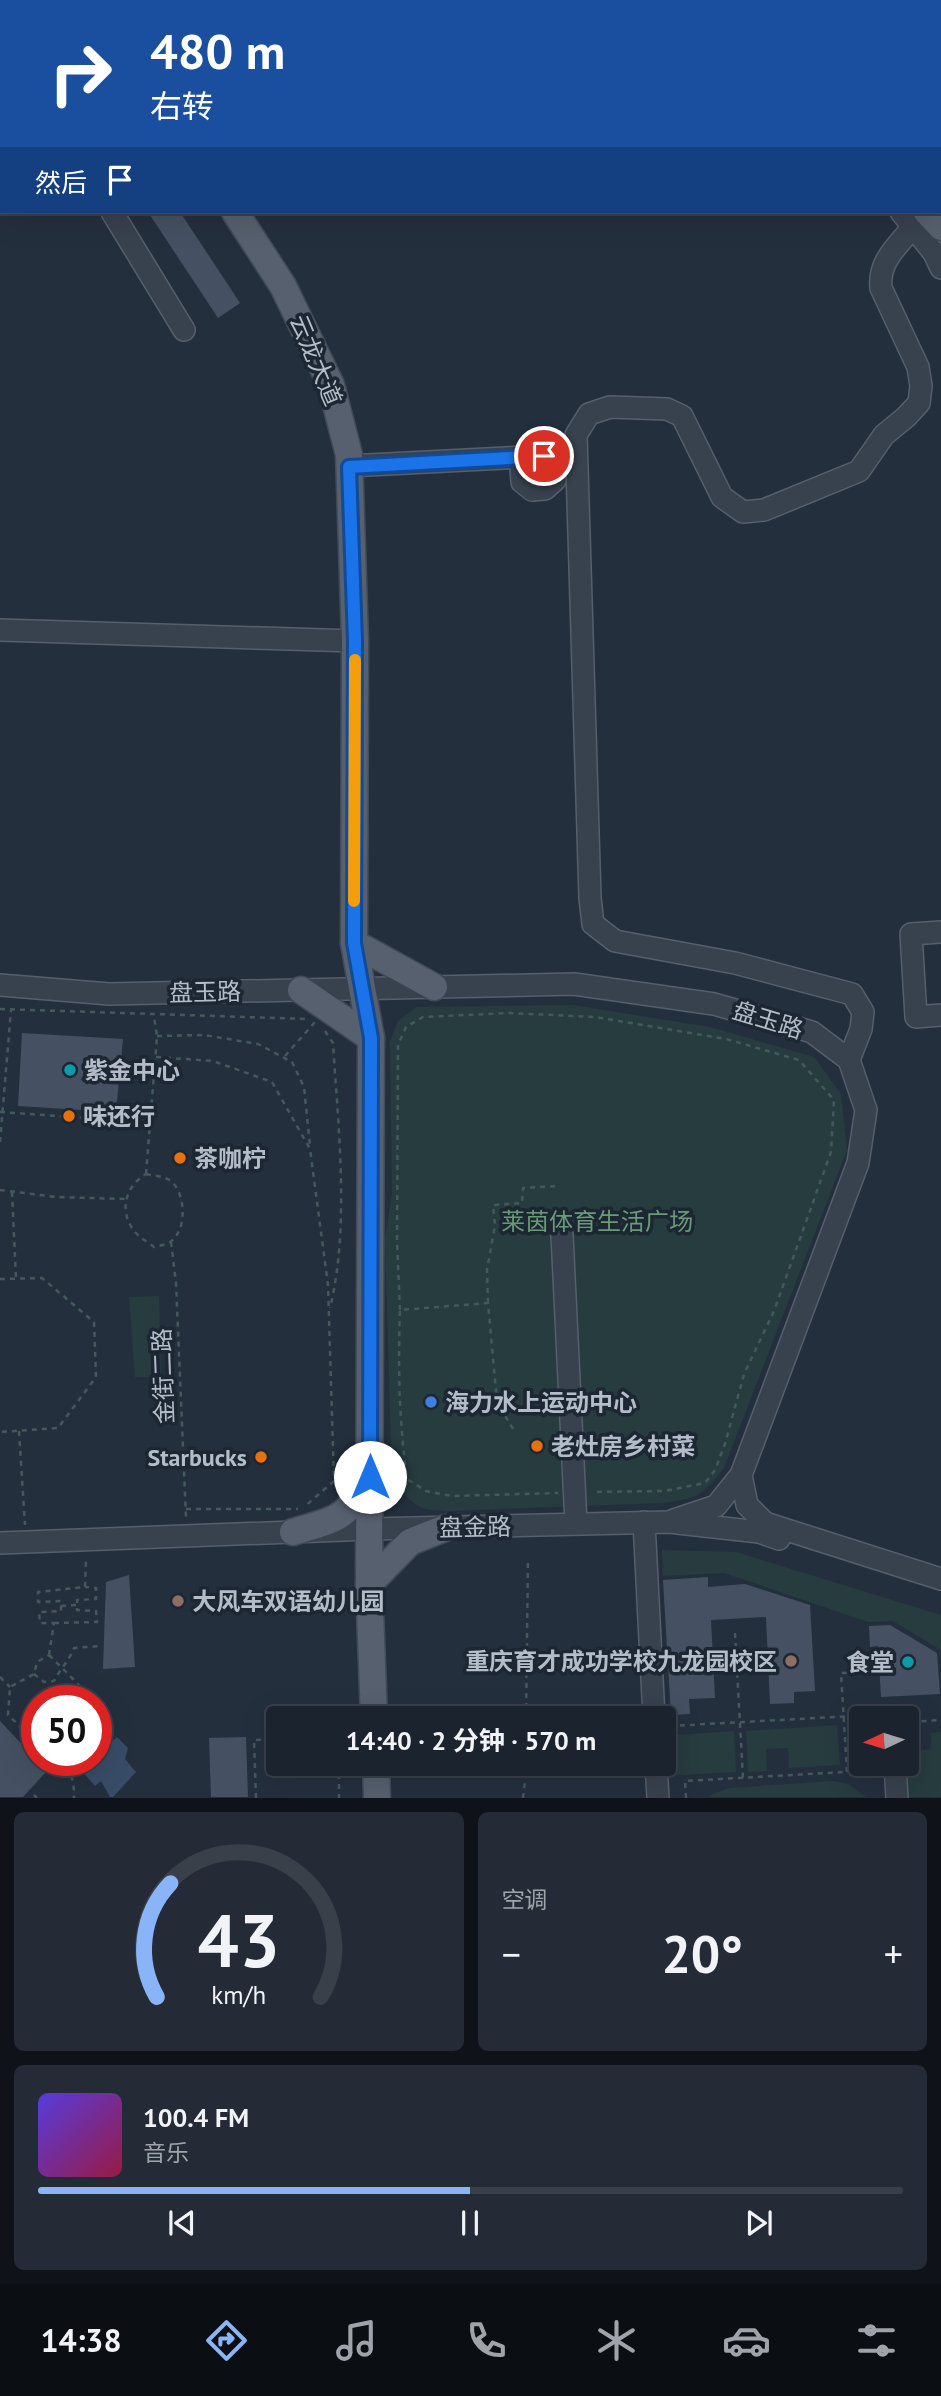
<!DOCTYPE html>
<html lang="zh">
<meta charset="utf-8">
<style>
:root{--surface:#1b232e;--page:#242b36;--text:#f1f3f6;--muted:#a0a4aa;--line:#39404a;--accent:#8ab4f8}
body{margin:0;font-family:"PT Sans","Noto Sans SC",sans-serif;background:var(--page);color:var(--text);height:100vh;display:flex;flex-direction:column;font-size:26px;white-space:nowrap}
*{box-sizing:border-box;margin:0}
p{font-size:23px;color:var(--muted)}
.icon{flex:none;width:38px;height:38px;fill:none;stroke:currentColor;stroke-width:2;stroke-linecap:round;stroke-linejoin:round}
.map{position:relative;height:1798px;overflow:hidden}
.sheet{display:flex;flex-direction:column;gap:14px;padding:14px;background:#0f1319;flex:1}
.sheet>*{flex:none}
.banner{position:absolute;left:0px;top:0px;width:942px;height:214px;box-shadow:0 7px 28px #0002,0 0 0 2px var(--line);background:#1a4fa0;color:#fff;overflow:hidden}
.needle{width:46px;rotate:266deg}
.buttons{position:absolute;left:849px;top:1706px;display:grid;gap:14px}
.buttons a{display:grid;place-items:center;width:70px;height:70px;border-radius:7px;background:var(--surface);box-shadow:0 7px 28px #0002,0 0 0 2px var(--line);font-size:35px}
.speed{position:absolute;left:21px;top:1685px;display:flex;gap:14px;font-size:35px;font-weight:700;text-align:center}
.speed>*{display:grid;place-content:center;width:91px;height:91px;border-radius:50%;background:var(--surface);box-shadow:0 7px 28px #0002,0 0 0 2px var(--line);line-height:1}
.speed .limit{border:10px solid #d22;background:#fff;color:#111}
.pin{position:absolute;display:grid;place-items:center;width:60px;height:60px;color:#fff;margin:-30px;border:4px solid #fff;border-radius:50%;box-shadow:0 2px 7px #0007}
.me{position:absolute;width:77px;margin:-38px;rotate:0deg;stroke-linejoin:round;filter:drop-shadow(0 0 5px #0008)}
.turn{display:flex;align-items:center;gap:24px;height:147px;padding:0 35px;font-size:32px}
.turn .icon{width:91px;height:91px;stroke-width:2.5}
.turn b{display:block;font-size:49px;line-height:60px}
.then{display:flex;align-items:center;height:66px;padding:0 35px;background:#0003;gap:14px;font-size:26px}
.big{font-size:52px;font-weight:700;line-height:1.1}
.sheet .tile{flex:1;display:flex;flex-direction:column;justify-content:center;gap:10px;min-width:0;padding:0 24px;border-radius:10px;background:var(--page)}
.sheet .dial{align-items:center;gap:0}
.dial svg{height:182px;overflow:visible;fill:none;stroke:var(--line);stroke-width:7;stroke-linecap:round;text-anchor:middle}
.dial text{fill:var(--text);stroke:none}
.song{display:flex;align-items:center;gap:21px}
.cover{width:84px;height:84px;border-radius:10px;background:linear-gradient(135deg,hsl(250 70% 55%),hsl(340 70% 35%))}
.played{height:7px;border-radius:4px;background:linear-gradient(90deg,var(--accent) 50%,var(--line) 50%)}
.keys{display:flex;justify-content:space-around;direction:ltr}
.heat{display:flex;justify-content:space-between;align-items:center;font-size:38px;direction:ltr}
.sheet .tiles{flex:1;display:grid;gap:14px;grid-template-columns:1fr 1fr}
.tile:last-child{grid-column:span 2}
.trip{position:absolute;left:266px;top:1706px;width:410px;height:70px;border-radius:7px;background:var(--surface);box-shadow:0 7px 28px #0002,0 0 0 2px var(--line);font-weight:700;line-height:70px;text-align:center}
.tabs{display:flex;height:112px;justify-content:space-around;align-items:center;background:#0b0e12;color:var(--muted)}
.tabs .icon{width:49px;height:49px}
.tabs .on{color:var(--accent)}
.tabs b{font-size:32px;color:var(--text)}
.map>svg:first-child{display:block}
.green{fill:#263c3f}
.water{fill:#394c67}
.building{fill:#455162}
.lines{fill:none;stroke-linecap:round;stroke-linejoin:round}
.minor-casing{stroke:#565f6c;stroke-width:24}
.major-casing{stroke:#414a57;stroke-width:29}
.path{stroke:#44595c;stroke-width:2.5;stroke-dasharray:5 5;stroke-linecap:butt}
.minor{stroke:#38414e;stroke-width:21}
.major{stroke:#56606e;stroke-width:26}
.minor-bridge-casing{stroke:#565f6c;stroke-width:24;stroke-linecap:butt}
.minor-bridge{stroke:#38414e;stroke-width:21}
.route-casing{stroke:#114b97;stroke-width:18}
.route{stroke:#1a73e8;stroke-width:12}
.slow{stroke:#f59e0b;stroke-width:12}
.culture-dot{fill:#0f9aa8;stroke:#1d2633;stroke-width:2.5}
.food-dot{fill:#e8710a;stroke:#1d2633;stroke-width:2.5}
.shop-dot{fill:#3f7fe0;stroke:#1d2633;stroke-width:2.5}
.education-dot{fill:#8d6e63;stroke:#1d2633;stroke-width:2.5}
.labels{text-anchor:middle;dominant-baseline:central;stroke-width:7;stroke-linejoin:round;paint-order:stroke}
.street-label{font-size:24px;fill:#b4bcc9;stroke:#1d2633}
.poi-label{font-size:24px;font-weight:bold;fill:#b4bcc9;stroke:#1d2633;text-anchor:start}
.park-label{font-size:24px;fill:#6b9a76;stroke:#1d2633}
</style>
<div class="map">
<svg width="941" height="1798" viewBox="0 0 941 1798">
<rect width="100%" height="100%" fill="#242f3e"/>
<g class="green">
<path d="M573,1005l137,22 104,30 27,37 6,56 -123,318c-22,28 -26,31 -62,35l-214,8c-7,-1 -17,0 -23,-2 -26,-10 -32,-37 -34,-61l-6,-209 7,-47 -2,-150 8,-21 18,-14z"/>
<polygon points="159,1296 161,1377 135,1377 129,1297"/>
<polygon points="662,1550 736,1552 941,1615 941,1650 893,1621 868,1622 724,1573 663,1576"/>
<polygon points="848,1723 861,1723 861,1764 850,1764"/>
<polygon points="837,1725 840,1765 789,1768 788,1748 766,1749 767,1771 748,1772 746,1731"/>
<polygon points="734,1731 736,1772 665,1776 663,1736"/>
<polygon points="941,1732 941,1797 904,1797 902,1764 906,1764 907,1751 931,1749 931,1733"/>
<polygon points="834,1781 848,1784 866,1797 709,1797 713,1794 729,1788"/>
</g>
<polygon class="water" points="96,1736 106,1747 117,1737 128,1748 125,1759 136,1772 113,1797 110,1797 101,1781 95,1786 81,1770 89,1761 96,1760"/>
<g class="building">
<polygon points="148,212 180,212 240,303 218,318"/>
<polygon points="22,1033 123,1039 117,1101 112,1112 18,1106"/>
<polygon points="129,1575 135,1667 103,1669 106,1582"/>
<polygon points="708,1577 708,1587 745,1584 810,1605 815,1691 794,1692 794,1703 770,1704 766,1617 711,1620 715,1698 689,1699 690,1714 671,1715 663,1580"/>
<polygon points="890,1625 937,1653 940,1694 881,1697 878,1646 870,1647 869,1626"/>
<polygon points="0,1721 47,1771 23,1797 0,1797"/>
<polygon points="246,1737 248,1797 211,1797 209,1738"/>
</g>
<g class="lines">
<defs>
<g id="minor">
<polyline points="171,0 171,2"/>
<polyline points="744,0 745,2"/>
<polyline points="813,0 814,2"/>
<polyline points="130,2 130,0"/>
<polyline points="940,31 941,30"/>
<polyline points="0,114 2,114"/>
<polyline points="112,212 184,330"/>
<polyline points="901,212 934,253 941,268"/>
<polyline points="349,466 544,456"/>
<polyline points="532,490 522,482 521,469 529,460 542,459"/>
<polyline points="0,630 355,641"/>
<polyline points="941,932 911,934 916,1017 941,1015"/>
<polyline points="0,985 109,994 574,984 714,1004 812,1032 849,1060 866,1110 858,1163 741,1475 747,1505 765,1523 941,1579"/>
<path d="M849,1060l12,-31 2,-17 -11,-18 -117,-31 -120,-22 -22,-17 -3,-26 -14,-463 13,-21 21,-7 57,2 15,7 40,81 21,15 21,-2 95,-39 25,-36 22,-18 13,-14 2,-17 -3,-19 -37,-79c-3,-26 16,-42 32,-61"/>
<polyline points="562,1235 576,1524"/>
<polyline points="674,1520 716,1506 741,1475"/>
<polyline points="644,1522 654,1718"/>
<polyline points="0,1543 370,1529 669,1522 759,1532 779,1539"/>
<polyline points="656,1764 658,1798"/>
<polyline points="895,1764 897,1798"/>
</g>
<g id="major">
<polyline points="90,0 92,2"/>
<polyline points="764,0 765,2"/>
<polyline points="796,0 797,2"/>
<polyline points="832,2 832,0"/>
<polyline points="940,191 941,192"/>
<polyline points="235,212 283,286 331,385 349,455 355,641 354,943 371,1038 369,1584 374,1718"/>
<polyline points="927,212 941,227"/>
<polyline points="354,943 434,987"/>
<polyline points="301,990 371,1038"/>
<path d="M293,1532c43,-13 60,-13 72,-61"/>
<polyline points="369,1584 410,1542 445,1528"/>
<polyline points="376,1764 377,1798"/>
</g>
</defs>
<use href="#minor" class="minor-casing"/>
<use href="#major" class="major-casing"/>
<g class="path">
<polyline points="0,1009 307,1019"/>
<path d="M325,1031l8,12c5,83 17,184 -3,265"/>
<polyline points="157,1036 204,1035 258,1044 292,1062 304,1087 310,1146"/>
<polyline points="285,1056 315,1022"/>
<polyline points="156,1057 213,1061 272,1082 310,1149 328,1285 334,1481 304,1507"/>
<polyline points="0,1112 116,1120 152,1116"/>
<polyline points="0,1142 11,1010"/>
<path d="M146,1174c9,2 19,2 26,8 14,13 15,49 -2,60 -4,3 -12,4 -16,5 -8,-6 -17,-11 -22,-19 -13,-20 -5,-43 14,-54z"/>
<polyline points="146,1174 157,1036 154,1017"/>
<polyline points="0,1190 56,1197 125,1199"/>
<polyline points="12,1192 16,1279"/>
<polyline points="171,1242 176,1283 186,1518"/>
<polyline points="0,1279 42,1278 94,1322 96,1377 58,1428 0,1432"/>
<polyline points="488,1303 487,1270 495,1225 493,1205 522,1203 523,1188 558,1186"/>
<polyline points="400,1310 397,1242 398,1045 406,1027 423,1017 509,1013 595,1017 726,1039 799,1060 834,1100 831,1152 774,1311 744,1374 725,1444 715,1470 705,1483 664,1491 592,1492"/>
<path d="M513,1429l-16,-27 -9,-99 -88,7c-2,59 -1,110 7,169l19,12 26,5 106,-3"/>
<polyline points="19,1431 25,1525"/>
<polyline points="186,1509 298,1509"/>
<polyline points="61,1606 76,1605"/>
<polyline points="54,1623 97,1622 96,1611 77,1610 77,1600 96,1599 96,1588 85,1587"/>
<polyline points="735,1633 743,1778"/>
<polyline points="49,1655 54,1623 40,1623 39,1612 61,1611 61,1601 38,1602 38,1592 85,1587 86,1558"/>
<polyline points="49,1655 83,1689 82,1701"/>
<path d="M34,1674l10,8 10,-1c6,-12 15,-20 20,-33l26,-2"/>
<polyline points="0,1677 10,1687"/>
<polyline points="526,1718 528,1559"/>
<polyline points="670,1726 908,1713 909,1722 941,1720"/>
<polyline points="37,1743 8,1715 10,1687 34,1674 37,1662 49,1655"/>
<polyline points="906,1745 910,1744 909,1722"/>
<path d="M59,1760c13,12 15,20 15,38"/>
<polyline points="339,1764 339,1798"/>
<polyline points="847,1772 841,1673 879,1671"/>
<polyline points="34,1795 37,1798"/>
<polyline points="256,1798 254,1740 278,1739"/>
<polyline points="523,1798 527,1764"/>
<polyline points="686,1798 685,1781 880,1770"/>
</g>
<use href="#minor" class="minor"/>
<use href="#major" class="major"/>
<defs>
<polyline id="minor-bridge" points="532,490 545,489 555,480 554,465 544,456"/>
</defs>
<use href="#minor-bridge" class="minor-bridge-casing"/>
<use href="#minor-bridge" class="minor-bridge"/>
</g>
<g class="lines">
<defs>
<polyline id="route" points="370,1477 371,1038 354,943 355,641 349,467 544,456"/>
</defs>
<use href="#route" class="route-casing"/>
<use href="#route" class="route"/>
<polyline class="slow" points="354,901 355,660"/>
</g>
<g class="culture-dot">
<circle cx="70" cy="1070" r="7"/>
<circle cx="908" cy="1662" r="7"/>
</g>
<g class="food-dot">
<circle cx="69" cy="1116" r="7"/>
<circle cx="180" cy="1158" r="7"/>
<circle cx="537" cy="1446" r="7"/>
<circle cx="261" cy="1457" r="7"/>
</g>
<circle class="shop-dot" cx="431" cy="1402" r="7"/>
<g class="education-dot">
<circle cx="178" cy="1601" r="7"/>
<circle cx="791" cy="1661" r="7"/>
</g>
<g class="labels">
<g class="street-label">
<text transform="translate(316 360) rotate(67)">云龙大道</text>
<text transform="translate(205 992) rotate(-1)">盘玉路</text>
<text transform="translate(768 1020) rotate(17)">盘玉路</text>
<text transform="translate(163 1376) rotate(-92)">金街二路</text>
<text transform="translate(475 1527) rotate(-1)">盘金路</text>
</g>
<g class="poi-label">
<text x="84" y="1070">紫金中心</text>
<text x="83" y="1116">味还行</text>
<text x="194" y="1158">茶咖柠</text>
<text x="445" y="1402">海力水上运动中心</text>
<text x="551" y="1446">老灶房乡村菜</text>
<text x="247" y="1457" text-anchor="end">Starbucks</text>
<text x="192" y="1601">大风车双语幼儿园</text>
<text x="777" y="1661" text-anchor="end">重庆育才成功学校九龙园校区</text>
<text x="894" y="1662" text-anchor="end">食堂</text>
</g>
<g class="park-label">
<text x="597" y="1221">莱茵体育生活广场</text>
</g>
</g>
</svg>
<div class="buttons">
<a><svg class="needle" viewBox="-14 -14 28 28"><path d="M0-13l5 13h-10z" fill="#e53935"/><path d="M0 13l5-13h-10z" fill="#a0a4aa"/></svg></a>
</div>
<div class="speed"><div class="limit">50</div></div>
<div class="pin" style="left:544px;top:456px;background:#d93025"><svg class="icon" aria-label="arrive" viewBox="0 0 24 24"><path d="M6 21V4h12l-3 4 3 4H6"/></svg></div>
<svg class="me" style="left:370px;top:1477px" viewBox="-20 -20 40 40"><circle r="19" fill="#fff"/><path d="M0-13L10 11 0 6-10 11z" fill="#1a73e8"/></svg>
<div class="trip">14:40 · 2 分钟 · 570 m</div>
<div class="banner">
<div class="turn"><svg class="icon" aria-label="right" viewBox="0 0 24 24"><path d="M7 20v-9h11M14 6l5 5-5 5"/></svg><div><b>480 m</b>右转</div></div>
<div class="then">然后<svg class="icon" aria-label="arrive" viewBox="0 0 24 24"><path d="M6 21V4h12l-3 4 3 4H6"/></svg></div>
</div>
</div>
<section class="sheet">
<div class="tiles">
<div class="tile dial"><svg viewBox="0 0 100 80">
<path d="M14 69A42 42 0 1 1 86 69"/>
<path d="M14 69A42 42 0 0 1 20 19" stroke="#8ab4f8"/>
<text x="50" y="56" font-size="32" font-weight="700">43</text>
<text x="50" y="72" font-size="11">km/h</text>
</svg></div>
<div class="tile"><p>空调</p>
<div class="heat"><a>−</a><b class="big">20°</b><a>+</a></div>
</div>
<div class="tile">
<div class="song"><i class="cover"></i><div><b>100.4 FM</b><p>音乐</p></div></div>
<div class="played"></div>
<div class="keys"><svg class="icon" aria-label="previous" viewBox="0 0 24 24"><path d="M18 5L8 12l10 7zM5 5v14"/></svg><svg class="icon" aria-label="pause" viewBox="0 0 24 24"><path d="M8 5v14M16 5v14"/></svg><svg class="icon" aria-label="next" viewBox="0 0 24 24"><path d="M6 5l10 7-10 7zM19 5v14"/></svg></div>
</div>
</div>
</section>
<nav class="tabs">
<b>14:38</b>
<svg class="icon on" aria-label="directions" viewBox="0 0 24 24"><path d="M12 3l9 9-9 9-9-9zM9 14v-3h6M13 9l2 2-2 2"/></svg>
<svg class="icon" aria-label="music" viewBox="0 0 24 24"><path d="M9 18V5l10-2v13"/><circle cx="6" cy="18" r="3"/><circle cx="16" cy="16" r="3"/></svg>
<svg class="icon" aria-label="phone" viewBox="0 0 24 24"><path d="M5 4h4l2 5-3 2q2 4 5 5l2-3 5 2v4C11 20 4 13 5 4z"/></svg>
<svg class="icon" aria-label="climate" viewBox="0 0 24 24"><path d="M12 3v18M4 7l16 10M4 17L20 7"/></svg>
<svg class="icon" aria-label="car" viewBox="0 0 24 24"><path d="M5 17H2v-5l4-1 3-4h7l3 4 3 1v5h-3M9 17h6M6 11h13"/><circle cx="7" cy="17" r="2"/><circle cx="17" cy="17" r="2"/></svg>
<svg class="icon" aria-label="filters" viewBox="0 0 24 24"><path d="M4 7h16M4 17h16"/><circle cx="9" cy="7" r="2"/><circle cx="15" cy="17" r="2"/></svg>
</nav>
